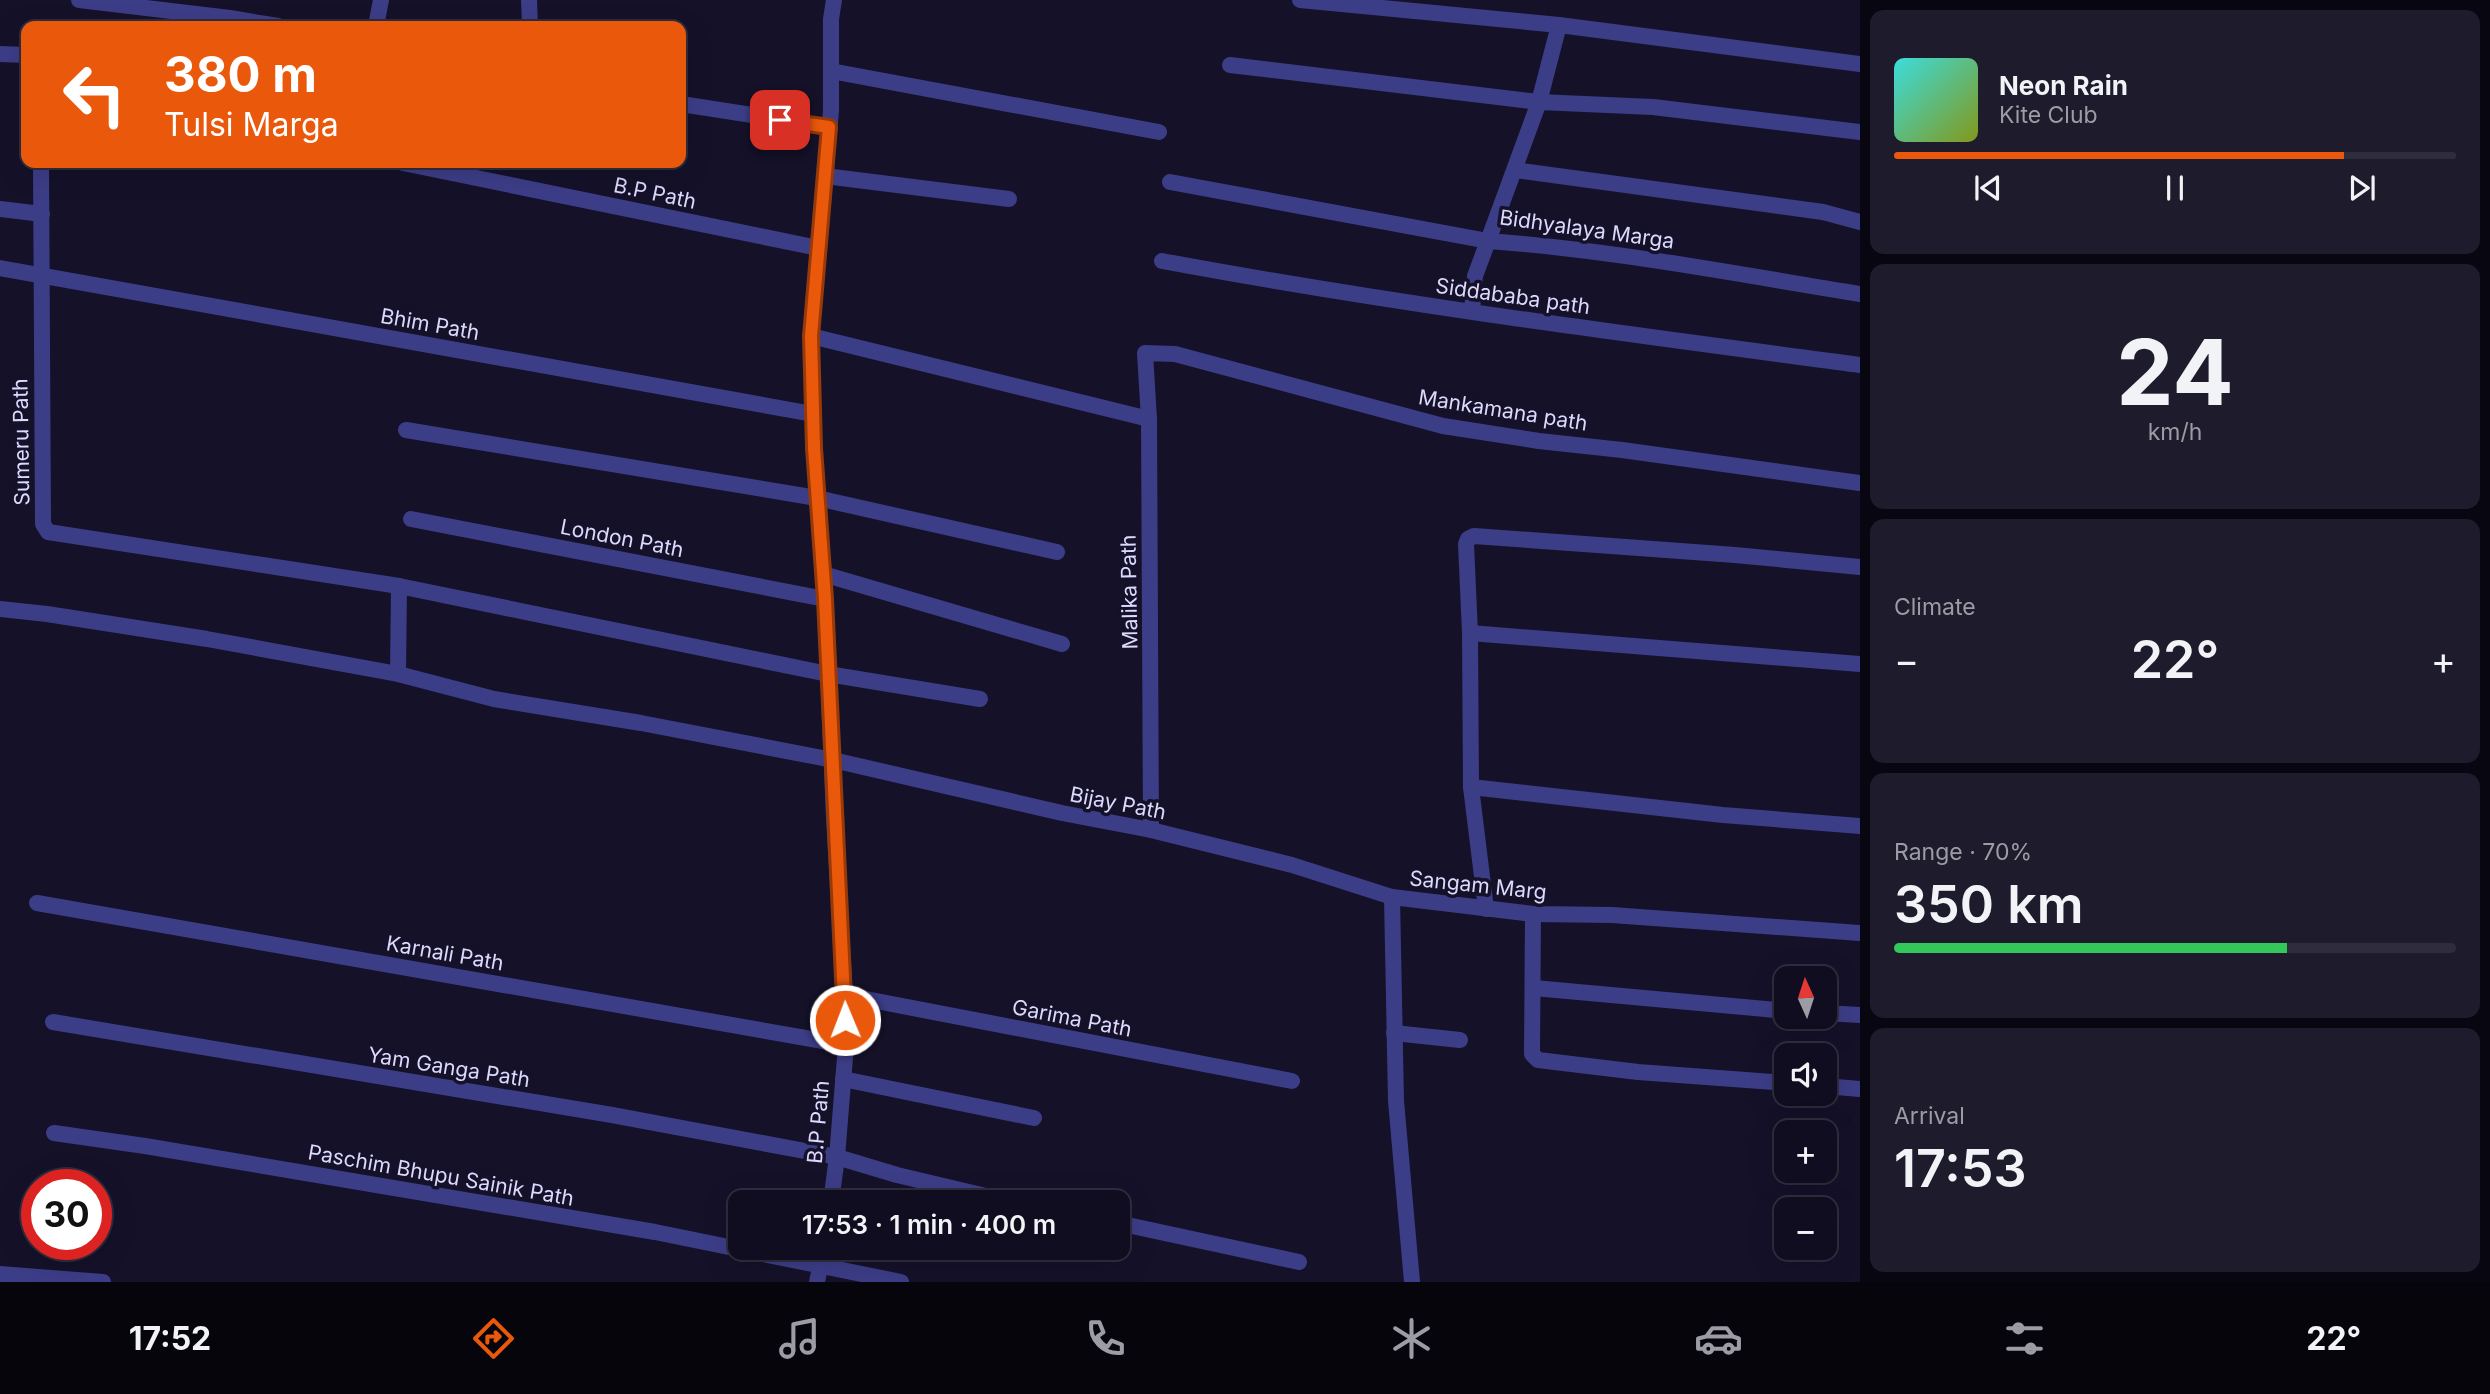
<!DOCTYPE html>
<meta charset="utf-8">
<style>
:root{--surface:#0f0d1f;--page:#1d1b2c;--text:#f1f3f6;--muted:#9b9ca4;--line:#2f2d3d;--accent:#ea580c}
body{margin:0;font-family:Inter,sans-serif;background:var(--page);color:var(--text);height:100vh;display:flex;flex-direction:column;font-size:26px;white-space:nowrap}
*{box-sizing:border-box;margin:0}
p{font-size:23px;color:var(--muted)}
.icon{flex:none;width:38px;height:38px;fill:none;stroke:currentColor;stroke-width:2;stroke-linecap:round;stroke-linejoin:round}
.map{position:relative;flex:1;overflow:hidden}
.sheet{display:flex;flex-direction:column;gap:10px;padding:10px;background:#080711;width:630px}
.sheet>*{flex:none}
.top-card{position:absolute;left:21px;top:21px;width:665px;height:147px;border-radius:14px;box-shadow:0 7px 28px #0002,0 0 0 2px var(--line);background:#ea580c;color:#fff;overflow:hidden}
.needle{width:46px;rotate:357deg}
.fabs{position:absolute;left:1774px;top:966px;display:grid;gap:14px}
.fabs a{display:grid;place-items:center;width:63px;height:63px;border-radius:14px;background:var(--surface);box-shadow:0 7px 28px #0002,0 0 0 2px var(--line);font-size:35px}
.speed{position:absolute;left:21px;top:1169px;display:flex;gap:14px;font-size:35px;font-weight:700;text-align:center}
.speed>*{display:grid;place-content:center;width:91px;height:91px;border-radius:50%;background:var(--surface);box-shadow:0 7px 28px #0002,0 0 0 2px var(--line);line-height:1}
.speed .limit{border:10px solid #d22;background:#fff;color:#111}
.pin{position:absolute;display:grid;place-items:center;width:60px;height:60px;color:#fff;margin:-30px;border-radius:14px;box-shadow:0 4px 10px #0006}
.me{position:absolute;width:77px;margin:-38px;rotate:359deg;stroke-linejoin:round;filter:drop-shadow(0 0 5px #0008)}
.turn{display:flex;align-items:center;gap:24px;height:147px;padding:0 28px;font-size:32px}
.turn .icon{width:91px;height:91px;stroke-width:2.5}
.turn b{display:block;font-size:49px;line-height:60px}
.big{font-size:52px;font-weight:600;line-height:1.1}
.sheet .card{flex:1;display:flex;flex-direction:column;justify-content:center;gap:10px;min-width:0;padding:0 24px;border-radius:14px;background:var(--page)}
.sheet .dial{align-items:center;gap:0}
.dial b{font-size:91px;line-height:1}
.song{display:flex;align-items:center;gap:21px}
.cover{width:84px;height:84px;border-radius:10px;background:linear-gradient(135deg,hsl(180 70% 55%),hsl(70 70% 35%))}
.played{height:7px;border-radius:4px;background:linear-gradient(90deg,var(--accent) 80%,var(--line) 80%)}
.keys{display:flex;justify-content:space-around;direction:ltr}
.heat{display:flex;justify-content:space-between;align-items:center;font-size:38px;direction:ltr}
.charge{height:10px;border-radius:5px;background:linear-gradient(90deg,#34c759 70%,var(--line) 0)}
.trip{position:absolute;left:728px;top:1190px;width:402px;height:70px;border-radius:14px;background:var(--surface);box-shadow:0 7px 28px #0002,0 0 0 2px var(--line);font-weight:600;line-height:70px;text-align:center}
.menu{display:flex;height:112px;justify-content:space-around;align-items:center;background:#06050c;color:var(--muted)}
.menu .icon{width:49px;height:49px}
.menu .selected{color:var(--accent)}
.menu b{font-size:32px;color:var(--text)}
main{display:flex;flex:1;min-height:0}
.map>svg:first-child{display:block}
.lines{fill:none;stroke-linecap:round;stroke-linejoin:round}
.minor{stroke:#3c3d87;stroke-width:16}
.route-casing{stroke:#983908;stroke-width:18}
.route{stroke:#ea580c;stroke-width:12}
.labels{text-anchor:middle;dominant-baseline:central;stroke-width:7;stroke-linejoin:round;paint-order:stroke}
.street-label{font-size:21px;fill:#dcd9fe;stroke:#141129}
</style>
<main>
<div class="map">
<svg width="1860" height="1282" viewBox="0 0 1860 1282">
<rect width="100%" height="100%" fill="#141129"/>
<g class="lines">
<g class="minor">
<polyline points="79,0 230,18 278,26"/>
<polyline points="529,0 530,26"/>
<path d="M1300,0l259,25 -20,77 -51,139c125,9 248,33 372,53"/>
<polyline points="1559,25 1860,64"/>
<polyline points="376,26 381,0"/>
<polyline points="0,54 26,55"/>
<polyline points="1230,65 1539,102 1653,107 1860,132"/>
<polyline points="831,71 1159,132"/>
<polyline points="681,104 829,127"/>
<polyline points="41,163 43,524 48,532 399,586"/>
<polyline points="403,163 818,248"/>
<polyline points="1515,170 1823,212 1860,222"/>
<polyline points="825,176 1009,199"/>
<polyline points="1170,182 1488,241 1475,276 1472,311"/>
<polyline points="0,209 42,214"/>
<path d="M1162,261c231,43 465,73 698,104"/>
<polyline points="0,268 813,414"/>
<polyline points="811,336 1149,419"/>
<polyline points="406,430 817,498 1057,552"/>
<polyline points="411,519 825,599"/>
<polyline points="823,574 1062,644"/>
<polyline points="0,609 47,614 207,639 398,674 494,699 641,723 833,760 1062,813 1151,830 1292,865 1392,897"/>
<polyline points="1470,633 1860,664"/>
<polyline points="398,674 399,586 828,674 980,699"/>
<polyline points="1471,787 1723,815 1860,826"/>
<polyline points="1151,830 1149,419 1145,353 1175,354 1443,426 1539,441 1622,450 1860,483"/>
<polyline points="37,903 846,1045"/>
<polyline points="1486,909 1471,787 1470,633 1466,544 1468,539 1474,536 1735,555 1860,567"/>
<polyline points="1533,914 1532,1054 1538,1060 1638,1072 1787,1083"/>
<polyline points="1534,988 1787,1011"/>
<polyline points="845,995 1292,1081"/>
<polyline points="1825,1013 1860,1015"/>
<polyline points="53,1022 612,1115 837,1157 897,1175 1011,1202"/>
<polyline points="1394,1033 1460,1040"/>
<polyline points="843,1079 1034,1118"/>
<polyline points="1825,1086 1860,1089"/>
<polyline points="54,1133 145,1146 655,1232 901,1282"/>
<polyline points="831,1202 837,1157 846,1045 845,995 834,819 825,599 814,448 811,336 831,111 831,19 834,0"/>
<polyline points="1118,1223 1299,1262"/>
<polyline points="0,1274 103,1282"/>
<polyline points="817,1282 824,1248"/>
<polyline points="1412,1282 1396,1101 1392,897 1533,914 1612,915 1860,933"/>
</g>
</g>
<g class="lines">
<defs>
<polyline id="route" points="780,120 829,127 811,336 814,448 825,599 845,1020"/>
</defs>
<use href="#route" class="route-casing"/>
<use href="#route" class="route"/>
</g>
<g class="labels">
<g class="street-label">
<text transform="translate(655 193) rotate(12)">B.P Path</text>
<text transform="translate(1587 229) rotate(8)">Bidhyalaya Marga</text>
<text transform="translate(1513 296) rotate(8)">Siddababa path</text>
<text transform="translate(430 324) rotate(10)">Bhim Path</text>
<text transform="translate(1503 410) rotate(9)">Mankamana path</text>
<text transform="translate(21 442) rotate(-91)">Sumeru Path</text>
<text transform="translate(622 538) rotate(11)">London Path</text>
<text transform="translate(1129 592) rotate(-91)">Malika Path</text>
<text transform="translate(1118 803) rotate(11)">Bijay Path</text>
<text transform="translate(1478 885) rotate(6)">Sangam Marg</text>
<text transform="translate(445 953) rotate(10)">Karnali Path</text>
<text transform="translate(1072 1018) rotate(11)">Garima Path</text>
<text transform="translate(449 1067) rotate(9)">Yam Ganga Path</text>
<text transform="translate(818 1122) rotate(-85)">B.P Path</text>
<text transform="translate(441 1175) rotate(10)">Paschim Bhupu Sainik Path</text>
</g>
</g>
</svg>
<div class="fabs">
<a><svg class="needle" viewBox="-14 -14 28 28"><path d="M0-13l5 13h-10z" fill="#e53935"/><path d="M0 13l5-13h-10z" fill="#9b9ca4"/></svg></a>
<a><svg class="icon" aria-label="sound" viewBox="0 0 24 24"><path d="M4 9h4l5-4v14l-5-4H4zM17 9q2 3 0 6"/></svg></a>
<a>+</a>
<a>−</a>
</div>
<div class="speed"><div class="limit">30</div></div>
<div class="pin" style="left:780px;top:120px;background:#d93025"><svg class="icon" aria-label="arrive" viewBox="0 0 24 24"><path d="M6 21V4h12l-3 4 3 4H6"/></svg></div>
<svg class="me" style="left:845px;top:1020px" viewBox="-20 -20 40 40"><circle r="17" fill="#ea580c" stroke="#fff" stroke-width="3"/><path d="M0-11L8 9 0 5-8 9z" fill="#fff"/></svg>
<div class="trip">17:53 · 1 min · 400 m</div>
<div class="top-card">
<div class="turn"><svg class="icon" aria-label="left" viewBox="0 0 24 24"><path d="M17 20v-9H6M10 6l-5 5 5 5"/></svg><div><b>380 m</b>Tulsi Marga</div></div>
</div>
</div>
<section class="sheet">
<div class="card">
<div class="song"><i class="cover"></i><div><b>Neon Rain</b><p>Kite Club</p></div></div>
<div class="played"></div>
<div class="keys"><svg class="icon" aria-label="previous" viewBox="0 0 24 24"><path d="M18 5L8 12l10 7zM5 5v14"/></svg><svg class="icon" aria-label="pause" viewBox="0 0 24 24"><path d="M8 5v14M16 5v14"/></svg><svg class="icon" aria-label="next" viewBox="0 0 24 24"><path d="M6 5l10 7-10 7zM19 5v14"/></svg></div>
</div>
<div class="card dial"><b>24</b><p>km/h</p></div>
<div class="card"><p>Climate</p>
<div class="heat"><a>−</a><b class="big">22°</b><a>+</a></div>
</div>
<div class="card"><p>Range · 70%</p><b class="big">350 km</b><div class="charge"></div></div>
<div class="card"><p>Arrival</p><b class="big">17:53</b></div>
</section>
</main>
<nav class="menu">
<b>17:52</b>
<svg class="icon selected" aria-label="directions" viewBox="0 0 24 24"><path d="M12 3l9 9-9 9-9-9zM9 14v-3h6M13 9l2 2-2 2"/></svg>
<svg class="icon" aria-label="music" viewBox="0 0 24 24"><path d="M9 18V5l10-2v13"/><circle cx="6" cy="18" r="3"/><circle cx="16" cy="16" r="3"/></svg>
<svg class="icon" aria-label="phone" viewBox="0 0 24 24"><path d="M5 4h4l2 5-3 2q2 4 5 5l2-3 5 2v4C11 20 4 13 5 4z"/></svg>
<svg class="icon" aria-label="climate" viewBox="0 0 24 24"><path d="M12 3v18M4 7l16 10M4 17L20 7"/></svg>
<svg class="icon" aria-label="car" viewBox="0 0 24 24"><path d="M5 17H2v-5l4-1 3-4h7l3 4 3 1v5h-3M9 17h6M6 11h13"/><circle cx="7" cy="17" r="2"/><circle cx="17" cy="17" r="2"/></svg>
<svg class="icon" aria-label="filters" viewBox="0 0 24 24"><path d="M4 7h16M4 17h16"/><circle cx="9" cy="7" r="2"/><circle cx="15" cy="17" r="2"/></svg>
<b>22°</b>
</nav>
